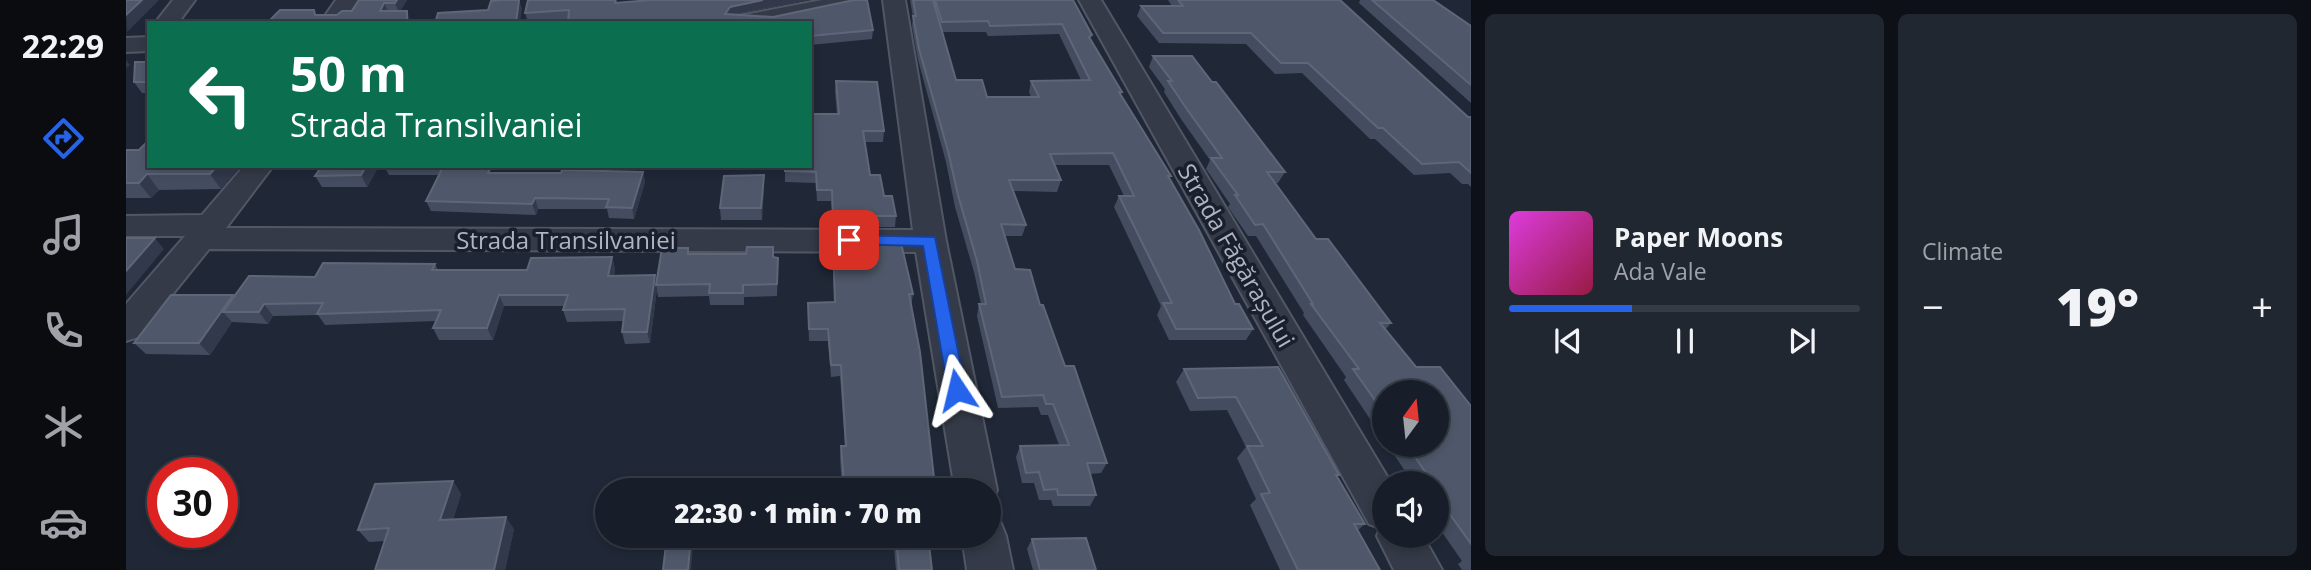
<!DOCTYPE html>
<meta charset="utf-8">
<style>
:root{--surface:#181e29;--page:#212731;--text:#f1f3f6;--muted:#9fa2a8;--line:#363c46;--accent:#2563eb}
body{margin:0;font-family:"Open Sans",sans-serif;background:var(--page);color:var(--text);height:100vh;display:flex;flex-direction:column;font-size:26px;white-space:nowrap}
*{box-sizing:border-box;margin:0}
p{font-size:23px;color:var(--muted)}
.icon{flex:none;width:38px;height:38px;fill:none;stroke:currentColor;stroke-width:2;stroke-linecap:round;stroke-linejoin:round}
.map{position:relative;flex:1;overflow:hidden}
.details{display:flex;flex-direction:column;gap:14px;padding:14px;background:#0d1017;width:840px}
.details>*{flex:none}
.hud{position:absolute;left:21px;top:21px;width:665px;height:147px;border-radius:0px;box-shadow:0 4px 10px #0003,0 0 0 2px var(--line);background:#0b6e4f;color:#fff;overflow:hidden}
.needle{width:46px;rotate:15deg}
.fabs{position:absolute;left:1246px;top:380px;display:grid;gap:14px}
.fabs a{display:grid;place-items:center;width:77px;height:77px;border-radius:50%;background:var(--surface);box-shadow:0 4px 10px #0003,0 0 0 2px var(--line);font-size:35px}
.speed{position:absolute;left:21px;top:457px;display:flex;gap:14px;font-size:35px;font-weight:700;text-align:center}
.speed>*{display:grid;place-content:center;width:91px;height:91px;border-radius:50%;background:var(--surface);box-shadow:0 4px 10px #0003,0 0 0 2px var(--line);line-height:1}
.speed .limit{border:10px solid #d22;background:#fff;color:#111}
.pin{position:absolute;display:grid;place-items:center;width:60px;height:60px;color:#fff;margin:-30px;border-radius:14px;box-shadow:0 4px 10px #0006}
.me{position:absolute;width:77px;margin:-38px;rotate:350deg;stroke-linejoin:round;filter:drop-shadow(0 0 5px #0008)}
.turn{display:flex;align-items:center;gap:24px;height:147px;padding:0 28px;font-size:32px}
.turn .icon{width:91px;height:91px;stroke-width:2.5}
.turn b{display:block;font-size:49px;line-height:60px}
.big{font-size:52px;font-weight:800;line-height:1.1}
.details .tile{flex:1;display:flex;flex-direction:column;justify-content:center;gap:10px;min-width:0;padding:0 24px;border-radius:10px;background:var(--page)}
.song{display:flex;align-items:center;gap:21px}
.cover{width:84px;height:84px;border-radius:10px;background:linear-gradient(135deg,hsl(300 70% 55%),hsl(340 70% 35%))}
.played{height:7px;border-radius:4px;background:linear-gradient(90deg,var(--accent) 35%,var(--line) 35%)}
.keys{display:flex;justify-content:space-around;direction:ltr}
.heat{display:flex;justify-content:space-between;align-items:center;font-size:38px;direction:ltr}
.details .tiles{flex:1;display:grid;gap:14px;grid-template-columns:repeat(2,1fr)}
.trip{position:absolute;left:469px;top:478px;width:406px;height:70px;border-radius:35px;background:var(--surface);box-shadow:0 4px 10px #0003,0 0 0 2px var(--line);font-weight:800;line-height:70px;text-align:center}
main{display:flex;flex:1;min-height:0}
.dock{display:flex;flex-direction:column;width:126px;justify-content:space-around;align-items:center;background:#0a0c10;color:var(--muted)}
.dock .icon{width:49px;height:49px}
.dock .active{color:var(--accent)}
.dock b{font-size:32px;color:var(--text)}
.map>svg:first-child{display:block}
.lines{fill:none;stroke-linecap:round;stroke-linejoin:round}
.minor-casing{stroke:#515765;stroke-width:4}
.minor{fill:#343a47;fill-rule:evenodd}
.wall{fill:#444d5f;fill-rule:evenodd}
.shaded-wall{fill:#31394a}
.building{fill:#4f586a;stroke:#5e6678;stroke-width:2}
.route{fill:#2563eb;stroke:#184099;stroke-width:2}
.labels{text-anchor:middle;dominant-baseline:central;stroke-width:7;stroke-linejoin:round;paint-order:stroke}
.street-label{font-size:24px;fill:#aeb4c4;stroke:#191f2c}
</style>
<main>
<nav class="dock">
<b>22:29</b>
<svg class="icon active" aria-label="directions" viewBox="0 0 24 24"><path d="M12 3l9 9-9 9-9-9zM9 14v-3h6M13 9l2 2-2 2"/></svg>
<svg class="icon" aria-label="music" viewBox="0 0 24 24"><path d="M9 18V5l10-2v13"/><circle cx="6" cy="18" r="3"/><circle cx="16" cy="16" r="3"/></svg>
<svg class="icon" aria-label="phone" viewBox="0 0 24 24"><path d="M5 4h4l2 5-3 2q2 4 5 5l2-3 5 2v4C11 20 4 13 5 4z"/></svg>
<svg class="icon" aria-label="climate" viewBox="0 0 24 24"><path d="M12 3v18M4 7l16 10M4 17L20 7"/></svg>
<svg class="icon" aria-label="car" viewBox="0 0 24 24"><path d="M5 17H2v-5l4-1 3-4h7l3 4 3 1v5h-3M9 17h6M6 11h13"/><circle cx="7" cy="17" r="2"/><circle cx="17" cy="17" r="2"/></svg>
</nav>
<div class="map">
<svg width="1345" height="570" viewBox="0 0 1345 570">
<rect width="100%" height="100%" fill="#202837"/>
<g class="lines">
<defs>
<g id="minor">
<polygon points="47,0 69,0 52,23 29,23"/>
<polygon points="210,0 232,0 216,23 194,23"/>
<polygon points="696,0 739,0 735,4 728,6 647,23 602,23 605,18 613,16"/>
<polygon points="757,0 779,0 820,241 871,490 865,504 863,504 863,490 829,490 790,252 83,249 12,337 0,341 0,304 59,236 0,236 0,216 76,215 118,166 147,166 100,228 787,230"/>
<polygon points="953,0 975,0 1265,483 1258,483 1258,536 1297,536 1316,570 1268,570 1251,536 1254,528 1243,524"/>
<polygon points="23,37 23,51 0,52 0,38"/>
<polygon points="863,517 874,521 880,536 887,570 841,570 836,536 863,536"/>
</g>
</defs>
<use href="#minor" class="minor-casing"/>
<use href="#minor" class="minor"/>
</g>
<g class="wall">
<polygon points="233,0 281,0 274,11 285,23 141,23 190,15 211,15 226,11"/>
<polygon points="402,0 491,0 491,3 525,0 682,0 608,15 647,17 728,0 741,0 747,30 746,39 684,45 684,23 442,23 442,19 402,22 399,13"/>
<path d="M784,0h163l19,35 -2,4 32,53 -1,3 50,81 -2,3 66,125 18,25 -7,11h-77l-12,-25 4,-9 -47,-99 5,-11h5l-15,-31h-54l6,15 -4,12 -44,-1 13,34 -4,11h-17l10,33 25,36 25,61 42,97 -6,10 -11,1 6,21 -6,11h-37l-2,-6h-12l-5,-17h-12l-6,-26 4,-11 39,-1 -11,-30h-7l-3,-8 -40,1 -21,-92 2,-12h2l-7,-32 -19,-65 -9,-45 -28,-102 -6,-34 1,-9zM816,32h44l2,4 71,-2 22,46 -50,1 -2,11 2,5h-44l-31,-17z"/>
<polygon points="1042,0 1214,0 1342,117 1345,117 1345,187 1342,184 1336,184 1324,173 1288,175 1249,139 1244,139 1176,73 1149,74 1120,44 1033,43 1011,16 1015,6 1046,6"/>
<polygon points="1234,0 1307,0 1345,26 1345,103 1233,3"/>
<polygon points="1027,56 1159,172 1152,183 1149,183 1190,239 1265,323 1260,329 1290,367 1345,406 1345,570 1336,570 1332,564 1336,561 1311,525 1311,483 1287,483 1261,444 1311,444 1258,392 1258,440 1218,380 1220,377 1177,315 1178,313 1130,236 1122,236 1102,207 1104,204 1080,169 1084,160 1055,119 1038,92 1039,89 1023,67"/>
<polygon points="23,62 23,93 16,93 8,82"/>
<polygon points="710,81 758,131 757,142 739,142 744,175 770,216 769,227 707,227 705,201 691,201 690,183 659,182 659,166 711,114 709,92"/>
<polygon points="0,150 13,150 114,166 95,189 33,190 25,198 0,198"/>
<polygon points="253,166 241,187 196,187 189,176"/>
<polygon points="258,166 324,166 367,173 517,172 519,182 508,219 483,218 481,209 412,209 410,215 305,211 300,201 313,175 263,175"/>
<polygon points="638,175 638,187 636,220 595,220 594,208"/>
<polygon points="707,244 787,294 785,306 809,487 815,490 716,490 714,457 715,446 719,446 714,376 705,377 702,341 683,341 682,303 708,302"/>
<polygon points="563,254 647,257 652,269 651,296 618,297 618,305 584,305 583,296 532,297 531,289 524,343 499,344 496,332 497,321 441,322 437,310 438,306 378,306 367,340 313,340 307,328 310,321 199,325 192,315 147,316 142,324 106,322 84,355 20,354 8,343 107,295 108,296 189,277 309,264 312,270 401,270 486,257 489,269 488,276 530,284"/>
<polygon points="1152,367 1213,475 1211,477 1239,524 1232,530 1254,570 1154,570 1124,505 1130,499 1111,458 1120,447 1101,410 1064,411 1050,382 1058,369"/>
<polygon points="327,481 335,494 327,520 388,529 379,570 249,570 259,541 243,542 232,530"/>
<polygon points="767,536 802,536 806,570 770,570"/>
<polygon points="906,539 970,570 907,570 901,549"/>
</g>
<g class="shaded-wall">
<polygon points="16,0 33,0 1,32 0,15"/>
<polygon points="271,0 281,0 273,13 269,3"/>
<polygon points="393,0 396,9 394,23 390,23"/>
<polygon points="637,0 682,0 604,15 599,14 604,7"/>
<polygon points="258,3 263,13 254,11"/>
<polygon points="281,11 285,22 285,23 281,23"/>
<polygon points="0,60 4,65 0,68"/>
<polygon points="91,166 114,166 95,189 84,174"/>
<polygon points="240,166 253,166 241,187 235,175"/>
<polygon points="517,172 519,182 508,219 506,208"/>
<polygon points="21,174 33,190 25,198 13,183"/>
<polygon points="638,175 638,187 636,220 635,208"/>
<polygon points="409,198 412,209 410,215 406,204"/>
<polygon points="29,238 38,249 0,295 0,271"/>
<polygon points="486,257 489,269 485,287 482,276"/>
<polygon points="529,275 531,289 524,343 521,332"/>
<polygon points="107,295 116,307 97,312 106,322 84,355 73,343"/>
<polygon points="373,295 378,306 367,340 361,328"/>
<polygon points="138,304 147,316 142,324 133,312"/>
<polygon points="327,481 335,494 323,533 314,520"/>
<polygon points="380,517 388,529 379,570 368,570"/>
<polygon points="565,536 568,536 565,570 562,570"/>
</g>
<g class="building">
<polygon points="0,0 16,0 0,15"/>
<polygon points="233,0 271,0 269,3 258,3 254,11 281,11 281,23 141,23 154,10 188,10 189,15 211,15 216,11 226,11"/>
<polygon points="377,0 393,0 390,23 309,23 312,13 362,10 365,1"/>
<polygon points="402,0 489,0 489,3 525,0 637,0 604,7 599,14 647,17 728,0 741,0 747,30 684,36 684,23 442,23 443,10 399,13"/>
<polygon points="787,0 807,0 830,80 856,80 861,97 913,97 905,81 964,80 936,24 864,26 862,21 816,22 809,0 947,0 966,35 963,37 996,92 993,92 1045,176 1042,176 1073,230 1109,304 1113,304 1127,329 1050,329 1037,303 1046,303 993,196 1008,196 987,153 924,154 935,180 883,180 900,225 875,224 889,269 904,270 914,305 917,305 939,366 948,366 981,463 961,463 970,495 932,495 931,489 918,490 913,472 900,473 894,446 943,445 927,404 920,404 917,395 876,397 853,304 860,304 851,261 832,195 822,151 793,49 787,16 790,16"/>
<polygon points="1052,0 1214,0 1342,117 1345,117 1345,173 1333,162 1296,164 1257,128 1252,128 1182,63 1155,63 1125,33 1037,33 1015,6 1057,6"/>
<polygon points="1246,0 1307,0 1345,26 1345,85"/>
<polygon points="1027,56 1066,56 1086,82 1090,82 1159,172 1141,172 1190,239 1202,239 1265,323 1254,323 1290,367 1314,367 1345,406 1345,544 1311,496 1311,495 1315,495 1311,489 1311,483 1307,483 1280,444 1311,444 1311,392 1258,392 1258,413 1227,369 1233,369 1185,304 1187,304 1137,224 1129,225 1109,195 1112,195 1085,158 1096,158 1060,108 1042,81 1046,81"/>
<polygon points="9,62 23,62 23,82 8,82"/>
<polygon points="710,81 751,82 758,131 737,131 744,175 754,175 758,196 766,196 770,216 707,216 706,190 691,190 690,172 659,171 659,166 684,166 684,114 713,114"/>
<polygon points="23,140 23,166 91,166 84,174 21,174 13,183 0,183 0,150 13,150"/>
<polygon points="196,166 240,166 235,175 189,176"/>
<polygon points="317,167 365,167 362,173 435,173 436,170 517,172 506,208 480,207 483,199 409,198 406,204 300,201"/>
<polygon points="638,175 635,208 594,208 598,176"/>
<polygon points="0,238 29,238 0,271"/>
<polygon points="775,243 787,294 783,294 794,352 809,487 815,487 815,490 737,490 737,484 718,484 715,446 720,446 715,365 705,365 702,329 683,329 682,303 709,302 707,244"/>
<polygon points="621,247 647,247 647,257 652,258 651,284 617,285 617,293 583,293 584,284 530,285 536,248 562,248 562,254 620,254"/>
<polygon points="486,257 482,276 529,275 521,332 496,332 499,309 437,310 442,295 373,295 361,328 307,328 315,310 191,314 197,303 138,304 133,312 97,312 123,276 189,277 197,263 309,264 306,270 401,270 405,258"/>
<polygon points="45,295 107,295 73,343 8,343"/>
<polygon points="1152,367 1213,475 1210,475 1239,524 1228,524 1254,570 1172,570 1135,494 1144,493 1121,446 1137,446 1110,397 1072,398 1058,369"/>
<polygon points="327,481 314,520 380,517 368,570 249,570 263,528 232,530 249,484"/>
<polygon points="541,536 565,536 562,570 537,570"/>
<polygon points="770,536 802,536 806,570 773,570"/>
<polygon points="960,538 970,570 914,570 906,539"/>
</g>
<polygon class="route" points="723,235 809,237 840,390 838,395 831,398 825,395 822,390 797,246 718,244 716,240"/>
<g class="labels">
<g class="street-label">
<text x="440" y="239">Strada Transilvaniei</text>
<text transform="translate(1111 255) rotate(60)">Strada Făgărașului</text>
</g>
</g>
</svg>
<div class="fabs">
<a><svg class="needle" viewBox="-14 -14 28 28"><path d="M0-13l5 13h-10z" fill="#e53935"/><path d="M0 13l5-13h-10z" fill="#9fa2a8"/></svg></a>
<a><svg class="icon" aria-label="sound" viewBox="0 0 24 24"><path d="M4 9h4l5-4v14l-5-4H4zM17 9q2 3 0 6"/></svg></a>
</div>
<div class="speed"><div class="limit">30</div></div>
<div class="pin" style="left:723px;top:240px;background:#d93025"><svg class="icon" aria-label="arrive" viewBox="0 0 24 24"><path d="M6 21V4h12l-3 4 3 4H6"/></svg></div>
<svg class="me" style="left:831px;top:390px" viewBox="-20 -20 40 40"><path d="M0-17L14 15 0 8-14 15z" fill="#2563eb" stroke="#fff" stroke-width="4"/></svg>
<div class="trip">22:30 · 1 min · 70 m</div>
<div class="hud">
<div class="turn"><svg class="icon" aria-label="left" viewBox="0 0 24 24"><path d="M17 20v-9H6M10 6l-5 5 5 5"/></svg><div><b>50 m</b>Strada Transilvaniei</div></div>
</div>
</div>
<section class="details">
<div class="tiles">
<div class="tile">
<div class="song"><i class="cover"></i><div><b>Paper Moons</b><p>Ada Vale</p></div></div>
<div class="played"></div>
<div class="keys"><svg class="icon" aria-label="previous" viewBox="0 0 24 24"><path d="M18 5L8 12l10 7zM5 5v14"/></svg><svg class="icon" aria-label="pause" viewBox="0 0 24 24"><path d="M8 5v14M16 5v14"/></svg><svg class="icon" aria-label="next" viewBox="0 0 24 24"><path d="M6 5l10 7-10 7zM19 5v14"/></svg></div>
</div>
<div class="tile"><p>Climate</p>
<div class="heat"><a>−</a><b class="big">19°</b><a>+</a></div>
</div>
</div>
</section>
</main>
